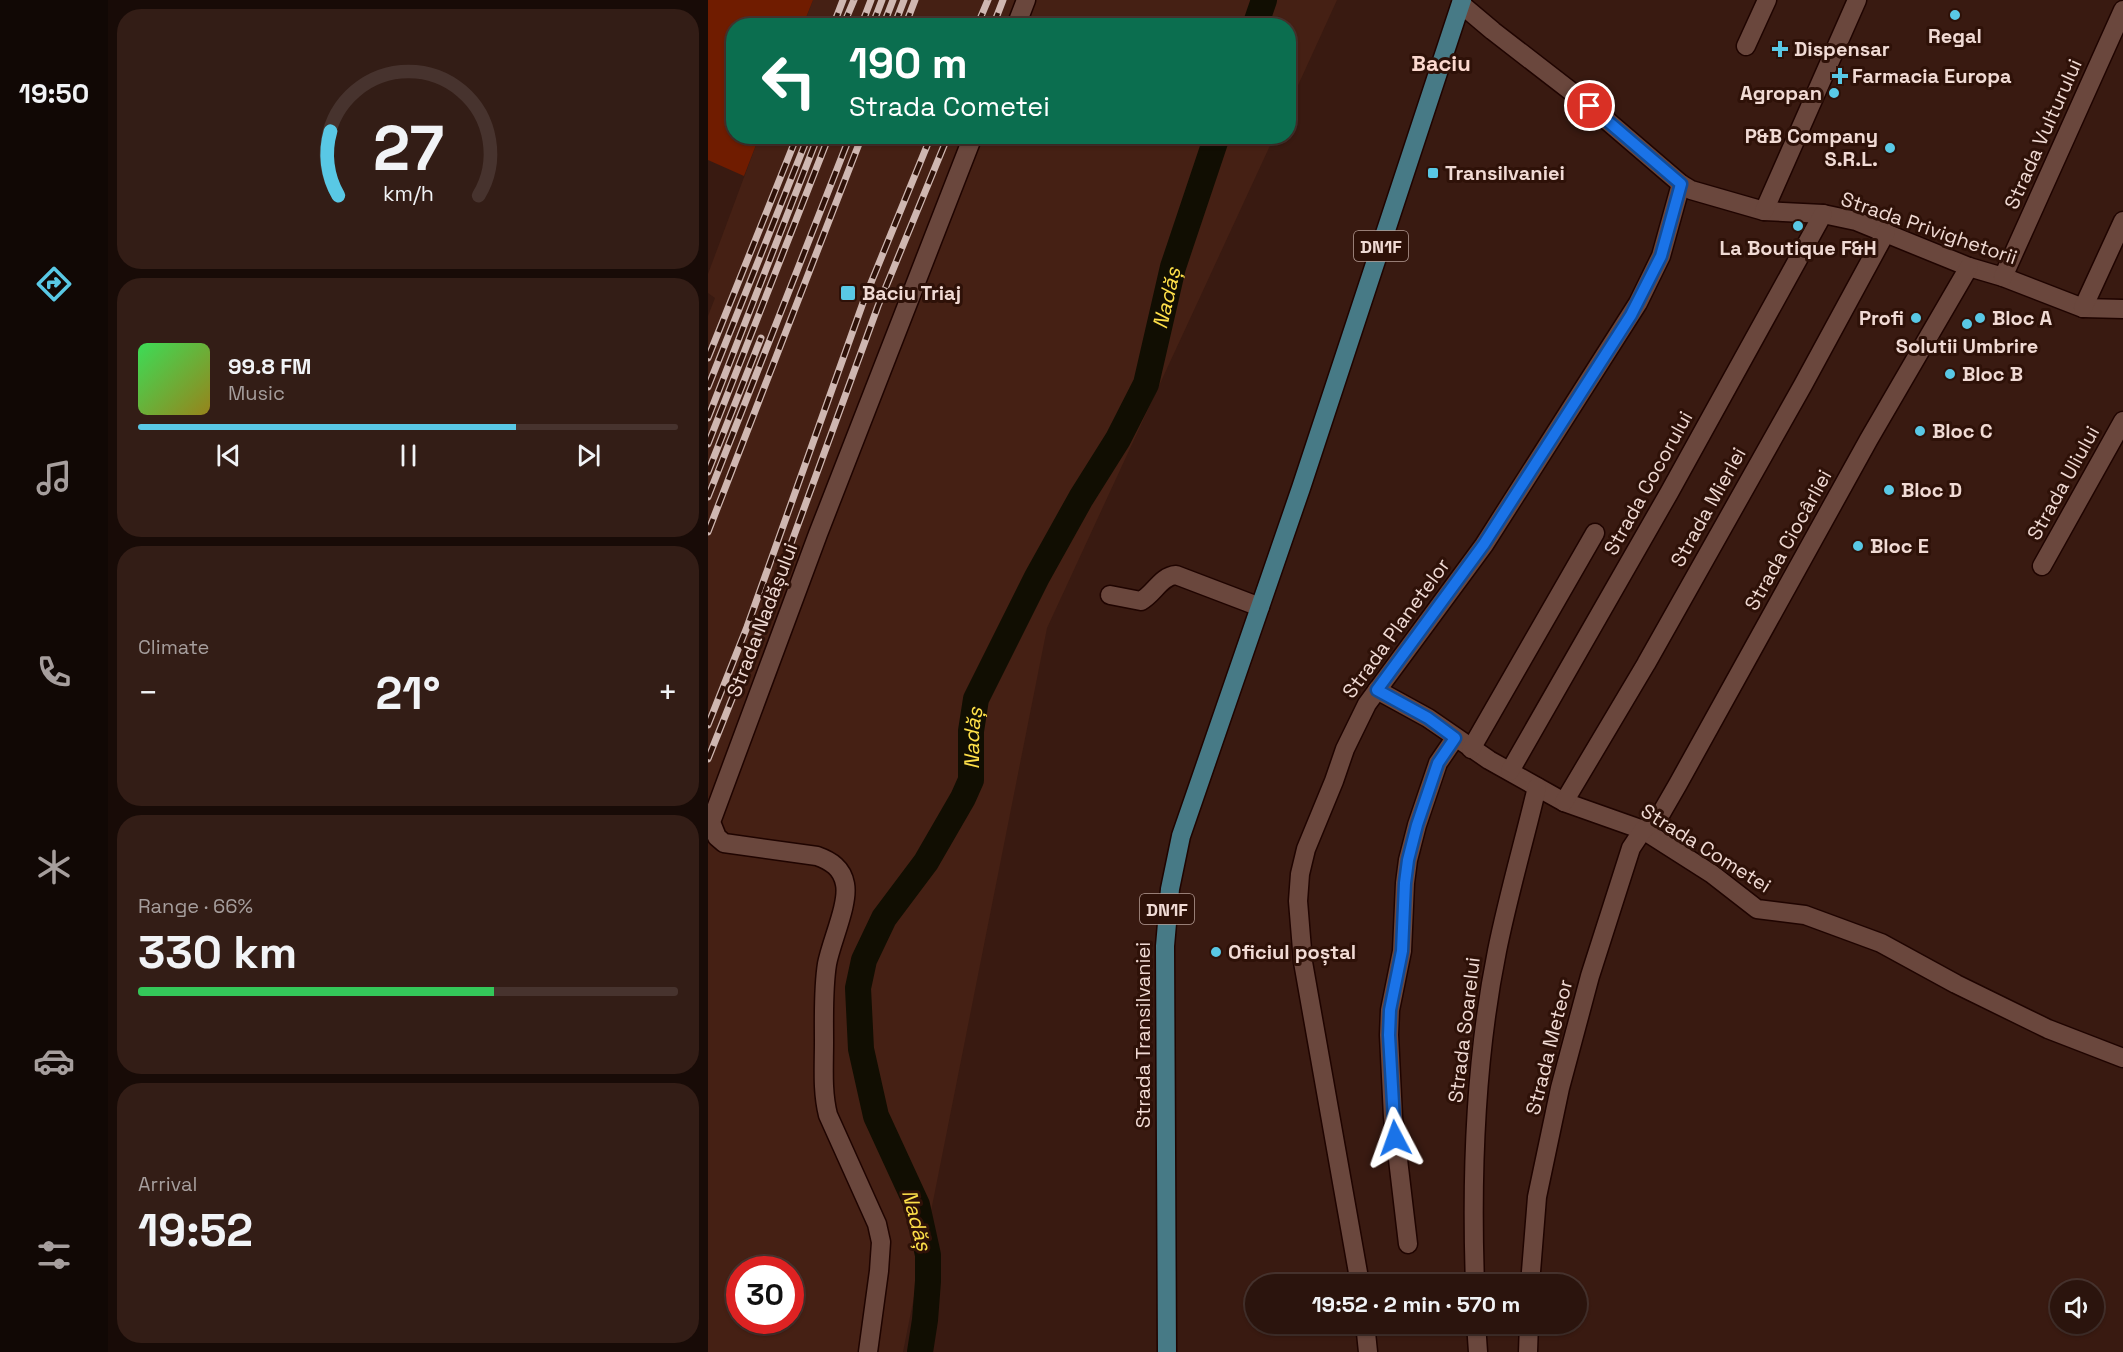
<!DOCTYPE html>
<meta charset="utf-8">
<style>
:root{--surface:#2b140d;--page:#331d16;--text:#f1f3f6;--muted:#a69e9d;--line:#47332e;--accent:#59c8e5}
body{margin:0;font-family:"Space Grotesk",sans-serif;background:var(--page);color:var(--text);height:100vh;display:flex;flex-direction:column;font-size:22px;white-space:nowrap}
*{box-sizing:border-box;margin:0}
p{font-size:20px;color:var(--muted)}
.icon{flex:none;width:33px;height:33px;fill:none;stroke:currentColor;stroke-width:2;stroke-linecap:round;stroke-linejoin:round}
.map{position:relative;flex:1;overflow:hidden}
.drawer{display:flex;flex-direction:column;gap:9px;padding:9px;background:#180b07;width:600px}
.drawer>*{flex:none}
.banner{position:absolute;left:18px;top:18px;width:570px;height:126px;border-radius:24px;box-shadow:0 2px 4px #0004,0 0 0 2px var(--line);background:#0b6e4f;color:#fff;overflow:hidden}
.buttons{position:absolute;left:1342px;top:1280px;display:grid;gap:12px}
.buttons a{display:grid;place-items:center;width:54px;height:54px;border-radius:50%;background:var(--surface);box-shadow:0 2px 4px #0004,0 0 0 2px var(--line);font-size:30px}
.speed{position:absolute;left:18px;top:1256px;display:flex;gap:12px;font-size:30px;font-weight:700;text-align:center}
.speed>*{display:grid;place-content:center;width:78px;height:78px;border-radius:50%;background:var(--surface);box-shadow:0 2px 4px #0004,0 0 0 2px var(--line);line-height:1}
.speed .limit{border:9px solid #d22;background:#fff;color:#111}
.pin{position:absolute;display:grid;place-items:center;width:51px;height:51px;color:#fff;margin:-26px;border:3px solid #fff;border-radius:50%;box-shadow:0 2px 6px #0007}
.me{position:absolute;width:66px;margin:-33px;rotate:356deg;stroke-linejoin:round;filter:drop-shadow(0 0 4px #0008)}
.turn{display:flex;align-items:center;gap:21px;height:126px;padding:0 24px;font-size:27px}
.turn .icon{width:78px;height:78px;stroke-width:2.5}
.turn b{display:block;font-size:42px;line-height:51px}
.big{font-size:45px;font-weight:700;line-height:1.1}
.drawer .widget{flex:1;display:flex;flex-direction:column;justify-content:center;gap:9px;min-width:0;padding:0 21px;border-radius:24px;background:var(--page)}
.drawer .dial{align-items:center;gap:0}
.dial svg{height:156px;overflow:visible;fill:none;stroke:var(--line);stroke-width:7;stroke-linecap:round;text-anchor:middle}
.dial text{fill:var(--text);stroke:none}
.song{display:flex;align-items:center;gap:18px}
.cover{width:72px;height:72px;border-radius:9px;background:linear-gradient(135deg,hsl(130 70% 55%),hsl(50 70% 35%))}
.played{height:6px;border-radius:3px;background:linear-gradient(90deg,var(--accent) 70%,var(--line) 70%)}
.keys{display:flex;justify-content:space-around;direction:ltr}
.heat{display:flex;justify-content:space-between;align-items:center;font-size:33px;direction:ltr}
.charge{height:9px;border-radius:4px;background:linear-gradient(90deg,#34c759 66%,var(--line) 0)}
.trip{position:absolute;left:537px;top:1274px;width:342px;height:60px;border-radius:30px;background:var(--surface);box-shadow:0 2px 4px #0004,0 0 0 2px var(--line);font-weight:700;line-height:60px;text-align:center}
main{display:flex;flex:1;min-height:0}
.dock{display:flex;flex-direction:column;width:108px;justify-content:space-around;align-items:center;background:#110805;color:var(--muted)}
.dock .icon{width:42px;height:42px}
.dock .current{color:var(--accent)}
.dock b{font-size:27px;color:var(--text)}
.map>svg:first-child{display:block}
.built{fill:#452014;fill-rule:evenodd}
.green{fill:#701c00}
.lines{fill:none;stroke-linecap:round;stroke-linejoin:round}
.river{stroke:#110e02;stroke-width:26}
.minor-casing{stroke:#1f0400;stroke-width:21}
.major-casing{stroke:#1f0400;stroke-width:21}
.minor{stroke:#6a473d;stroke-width:18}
.major{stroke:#477a86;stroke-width:18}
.rail-casing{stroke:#cfb7b1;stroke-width:7}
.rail{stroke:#2e1108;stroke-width:4.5;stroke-dasharray:14;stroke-linecap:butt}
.route-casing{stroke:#114b97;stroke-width:15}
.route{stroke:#1a73e8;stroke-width:10}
.poi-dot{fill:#59c8e5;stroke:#2e1108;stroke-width:2}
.labels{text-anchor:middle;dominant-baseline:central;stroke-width:6;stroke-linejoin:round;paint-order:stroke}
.shield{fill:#2e1108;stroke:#b69e97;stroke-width:1.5}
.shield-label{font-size:18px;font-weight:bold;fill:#f0dad4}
.poi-label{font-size:20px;font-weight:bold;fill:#f0dad4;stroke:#2e1108;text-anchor:start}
.street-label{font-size:20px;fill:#f0dad4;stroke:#2e1108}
.water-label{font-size:21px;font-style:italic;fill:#ffe049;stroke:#2e1108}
.quarter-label{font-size:22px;font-weight:bold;fill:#fcd9cf;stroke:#2e1108}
</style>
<main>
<nav class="dock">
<b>19:50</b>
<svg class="icon current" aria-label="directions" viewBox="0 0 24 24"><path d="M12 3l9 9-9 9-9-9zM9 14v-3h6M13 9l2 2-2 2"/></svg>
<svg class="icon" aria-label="music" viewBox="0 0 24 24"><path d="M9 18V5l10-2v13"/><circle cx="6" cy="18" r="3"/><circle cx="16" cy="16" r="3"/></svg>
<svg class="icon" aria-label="phone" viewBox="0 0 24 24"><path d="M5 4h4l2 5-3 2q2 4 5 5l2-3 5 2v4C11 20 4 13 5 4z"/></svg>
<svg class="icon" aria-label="climate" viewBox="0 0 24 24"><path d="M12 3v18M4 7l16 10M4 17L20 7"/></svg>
<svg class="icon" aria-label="car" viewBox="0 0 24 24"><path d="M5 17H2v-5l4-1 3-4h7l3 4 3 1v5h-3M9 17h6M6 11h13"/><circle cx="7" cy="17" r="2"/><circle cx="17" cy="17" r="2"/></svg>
<svg class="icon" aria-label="filters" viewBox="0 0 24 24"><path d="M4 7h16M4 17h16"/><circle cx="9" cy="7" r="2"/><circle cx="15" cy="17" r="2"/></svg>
</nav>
<section class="drawer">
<div class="widget dial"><svg viewBox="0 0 100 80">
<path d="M14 69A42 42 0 1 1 86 69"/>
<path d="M14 69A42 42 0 0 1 10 36" stroke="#59c8e5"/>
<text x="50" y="56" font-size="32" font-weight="700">27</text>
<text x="50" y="72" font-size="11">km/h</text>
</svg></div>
<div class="widget">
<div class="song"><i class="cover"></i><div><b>99.8 FM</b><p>Music</p></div></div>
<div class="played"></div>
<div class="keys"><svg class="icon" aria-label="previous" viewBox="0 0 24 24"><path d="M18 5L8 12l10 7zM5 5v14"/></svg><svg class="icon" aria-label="pause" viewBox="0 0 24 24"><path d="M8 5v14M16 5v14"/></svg><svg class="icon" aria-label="next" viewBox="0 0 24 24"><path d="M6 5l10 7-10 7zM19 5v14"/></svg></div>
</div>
<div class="widget"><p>Climate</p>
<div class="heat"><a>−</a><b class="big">21°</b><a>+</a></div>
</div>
<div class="widget"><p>Range · 66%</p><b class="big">330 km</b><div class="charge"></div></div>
<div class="widget"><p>Arrival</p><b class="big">19:52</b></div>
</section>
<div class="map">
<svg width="1415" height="1352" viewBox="0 0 1415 1352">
<rect width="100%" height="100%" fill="#391a11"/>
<g class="built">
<polygon points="105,0 629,0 581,105 580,26 95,26"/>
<path d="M51,137h515l-227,491 -144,724h-195v-1036l7,-18 -7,-5v-19zM32,1269h50v51h-50z"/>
</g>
<polygon class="green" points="0,0 105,0 95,25 26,26 26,136 51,137 36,176 0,160"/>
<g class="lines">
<g class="river">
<polyline points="547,26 556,0"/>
<path id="s1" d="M212,1352l5,-32 3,-39v-26l-11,-50 -41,-89 -15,-67 -3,-61 6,-28 20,-42 42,-56 37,-64 8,-18v-49l5,-32 61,-122 44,-79 37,-59 28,-55 27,-117 44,-131"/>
</g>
<defs>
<g id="minor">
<polyline points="753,4 785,31 882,106 973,184 983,190 1056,211 1115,214 1148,221 1261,267 1295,277 1375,308 1415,309"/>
<polyline points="308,26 318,0"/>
<polyline points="1038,46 1059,0"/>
<polyline points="1056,211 1149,0"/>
<polyline points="1295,277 1415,10"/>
<polyline points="1375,308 1415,221"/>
<polyline points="1334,566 1415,421"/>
<path d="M402,595l31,6c13,-7 20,-25 35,-26l84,32"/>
<polyline points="669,690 720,718 781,760 856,802 935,830 1004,874 1049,909 1097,915 1173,943 1248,984 1340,1029 1415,1058"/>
<polyline points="763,749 887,533"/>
<polyline points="802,771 961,493 1115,214"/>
<polyline points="856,802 938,664 1095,385 1178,232"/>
<polyline points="700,1244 685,1117 681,1035 682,1010 694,951 697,883 700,860 709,825 730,763 747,738"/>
<polyline points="652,1284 595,962 590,901 592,874 598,849 626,781 637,749 659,704 776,545 930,303 953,256 973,184"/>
<path d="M767,1284c-4,-111 0,-224 22,-333 11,-55 27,-109 40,-164"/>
<polyline points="822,1284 829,1197 852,1088 882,976 923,848 935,830 951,817 970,784 1161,439 1261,267"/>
<polyline points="657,1323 660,1352"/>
<polyline points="768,1323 770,1352"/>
<path d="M160,1352l11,-81 2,-29 -4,-18 -49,-109c-6,-24 -4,-48 -4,-73 0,-26 -1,-53 3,-78 4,-22 22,-60 18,-80 -3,-16 -14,-23 -28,-28l-93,-13 -7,-6 -6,-15 107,-288 155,-398"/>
<polyline points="820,1352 821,1323"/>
</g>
<polyline id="major" points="459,1352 457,946 462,889 473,836 593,488 754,0"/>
</defs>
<use href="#minor" class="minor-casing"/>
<use href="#major" class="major-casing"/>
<use href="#minor" class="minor"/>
<use href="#major" class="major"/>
<defs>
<g id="rail">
<polyline points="125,26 135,0"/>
<polyline points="135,26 146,0"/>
<polyline points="153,26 163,0"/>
<polyline points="164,26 174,0"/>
<polyline points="175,26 185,0"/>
<polyline points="186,26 196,0"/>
<polyline points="197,26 207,0"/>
<polyline points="269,26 280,0"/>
<polyline points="285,26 295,0"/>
<polyline points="0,358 89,136"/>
<polyline points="0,387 99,139"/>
<polyline points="0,418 110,136"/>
<polyline points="0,444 121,136"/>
<polyline points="0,472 53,338"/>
<polyline points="0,497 142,136"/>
<polyline points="0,532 154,136"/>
<polyline points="0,725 39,627 156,300 223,136"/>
<polyline points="0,759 50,634 170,306 240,136"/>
</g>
</defs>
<use href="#rail" class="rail-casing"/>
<use href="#rail" class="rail"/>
</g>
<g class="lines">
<defs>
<polyline id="route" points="687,1138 681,1035 682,1010 694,951 697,883 700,860 709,825 730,763 747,738 720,718 669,690 776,544 923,315 953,256 973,184 882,106"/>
</defs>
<use href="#route" class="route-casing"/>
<use href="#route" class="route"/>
</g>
<g class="poi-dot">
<circle cx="1247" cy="15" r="6"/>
<path d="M1069 40h6v6h6v6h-6v6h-6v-6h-6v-6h6z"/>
<path d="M1129 67h6v6h6v6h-6v6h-6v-6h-6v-6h6z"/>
<circle cx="1126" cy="93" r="6"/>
<circle cx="1182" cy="148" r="6"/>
<rect x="719" y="167" width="12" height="12" rx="3"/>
<circle cx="1090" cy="226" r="6"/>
<rect x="132" y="285" width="16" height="16" rx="3"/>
<circle cx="1208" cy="318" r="6"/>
<circle cx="1272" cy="318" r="6"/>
<circle cx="1259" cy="324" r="6"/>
<circle cx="1242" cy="374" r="6"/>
<circle cx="1212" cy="431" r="6"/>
<circle cx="1181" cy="490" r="6"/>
<circle cx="1150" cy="546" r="6"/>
<circle cx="508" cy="952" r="6"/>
</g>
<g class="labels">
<g class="shield">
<rect x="646" y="231" width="54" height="30" rx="4.5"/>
<rect x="432" y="894" width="54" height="30" rx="4.5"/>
</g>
<g class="shield-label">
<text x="673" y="246">DN1F</text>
<text x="459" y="909">DN1F</text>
</g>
<g class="poi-label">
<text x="1247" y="36" text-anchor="middle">Regal</text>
<text x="1086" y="49">Dispensar</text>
<text x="1144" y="76">Farmacia Europa</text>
<text x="1114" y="93" text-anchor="end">Agropan</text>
<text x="1170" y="136" text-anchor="end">P&amp;B Company<tspan x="1170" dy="23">S.R.L.</tspan></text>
<text x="737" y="173">Transilvaniei</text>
<text x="1090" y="248" text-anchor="middle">La Boutique F&amp;H</text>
<text x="154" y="293">Baciu Triaj</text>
<text x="1196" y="318" text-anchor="end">Profi</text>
<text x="1284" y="318">Bloc A</text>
<text x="1259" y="346" text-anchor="middle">Solutii Umbrire</text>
<text x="1254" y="374">Bloc B</text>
<text x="1224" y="431">Bloc C</text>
<text x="1193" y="490">Bloc D</text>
<text x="1162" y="546">Bloc E</text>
<text x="520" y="952">Oficiul poștal</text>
</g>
<g class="street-label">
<text transform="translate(1335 134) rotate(-66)">Strada Vulturului</text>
<text transform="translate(1221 228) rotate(19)">Strada Privighetorii</text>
<text transform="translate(940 483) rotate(-61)">Strada Cocorului</text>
<text transform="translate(1355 483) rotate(-61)">Strada Uliului</text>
<text transform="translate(1000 507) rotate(-61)">Strada Mierlei</text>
<text transform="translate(1080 540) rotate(-61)">Strada Ciocârliei</text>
<text transform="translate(54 620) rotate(-69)">Strada Nadășului</text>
<text transform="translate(688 628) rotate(-54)">Strada Planetelor</text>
<text transform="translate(998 848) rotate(32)">Strada Cometei</text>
<text transform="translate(756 1030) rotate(-83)">Strada Soarelui</text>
<text transform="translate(435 1035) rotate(-90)">Strada Transilvaniei</text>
<text transform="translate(841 1047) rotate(-76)">Strada Meteor</text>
</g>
<g class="water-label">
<text stroke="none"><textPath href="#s1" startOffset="1143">Nadăș</textPath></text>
<text stroke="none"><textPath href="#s1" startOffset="657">Nadăș</textPath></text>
<text transform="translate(209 1220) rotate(75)">Nadăș</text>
</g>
<g class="quarter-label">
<text x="733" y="63">Baciu</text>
</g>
</g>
</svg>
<div class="buttons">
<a><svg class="icon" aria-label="sound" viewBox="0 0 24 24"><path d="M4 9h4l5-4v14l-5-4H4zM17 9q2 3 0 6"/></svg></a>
</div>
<div class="speed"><div class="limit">30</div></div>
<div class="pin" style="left:882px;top:106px;background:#d93025"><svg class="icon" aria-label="arrive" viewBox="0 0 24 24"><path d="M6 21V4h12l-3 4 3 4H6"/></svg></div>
<svg class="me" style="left:687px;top:1138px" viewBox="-20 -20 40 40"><path d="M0-17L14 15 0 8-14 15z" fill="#1a73e8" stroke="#fff" stroke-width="4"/></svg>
<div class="trip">19:52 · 2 min · 570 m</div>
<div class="banner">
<div class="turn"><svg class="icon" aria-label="left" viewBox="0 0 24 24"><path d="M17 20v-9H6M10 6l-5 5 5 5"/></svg><div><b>190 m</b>Strada Cometei</div></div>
</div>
</div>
</main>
